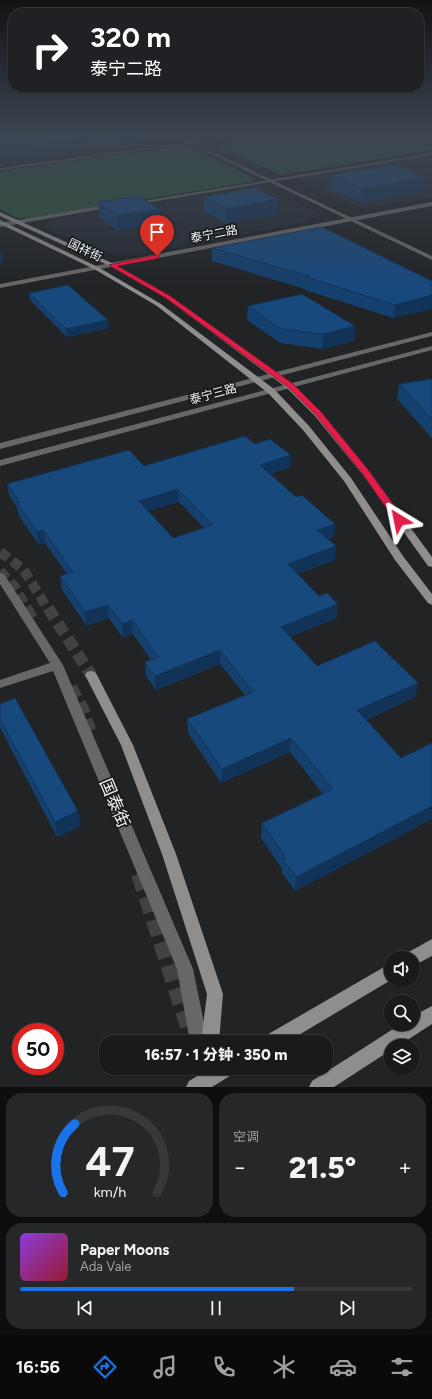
<!DOCTYPE html>
<html lang="zh">
<meta charset="utf-8">
<style>
:root{--surface:#191a1c;--page:#262729;--text:#f1f3f6;--muted:#9fa1a3;--line:#37383b;--accent:#1a73e8}
body{margin:0;font-family:Figtree,"Noto Sans SC",sans-serif;background:var(--page);color:var(--text);height:100vh;display:flex;flex-direction:column;font-size:15px;white-space:nowrap}
*{box-sizing:border-box;margin:0}
p{font-size:13px;color:var(--muted)}
.icon{flex:none;width:22px;height:22px;fill:none;stroke:currentColor;stroke-width:2;stroke-linecap:round;stroke-linejoin:round}
.map{position:relative;height:1087px;overflow:hidden}
.panel{display:flex;flex-direction:column;gap:6px;padding:6px;background:#0e0e0f;flex:1}
.panel>*{flex:none}
.banner{position:absolute;left:8px;top:8px;width:416px;height:84px;border-radius:16px;box-shadow:0 1px 3px #0004,0 0 0 1px var(--line);background:#202124;color:#fff;overflow:hidden}
.tools{position:absolute;left:384px;top:951px;display:grid;gap:8px}
.tools a{display:grid;place-items:center;width:36px;height:36px;border-radius:50%;background:var(--surface);box-shadow:0 1px 3px #0004,0 0 0 1px var(--line);font-size:20px}
.speed{position:absolute;left:12px;top:1023px;display:flex;gap:8px;font-size:20px;font-weight:700;text-align:center}
.speed>*{display:grid;place-content:center;width:52px;height:52px;border-radius:50%;background:var(--surface);box-shadow:0 1px 3px #0004,0 0 0 1px var(--line);line-height:1}
.speed .limit{border:6px solid #d22;background:#fff;color:#111}
.pin{position:absolute;display:grid;place-items:center;width:34px;height:34px;color:#fff;margin:-41px -17px;border-radius:50% 50% 50% 0;rotate:-45deg;box-shadow:0 0 4px #0007}
.pin .icon{rotate:45deg}
.me{position:absolute;width:44px;margin:-22px;rotate:325deg;stroke-linejoin:round;filter:drop-shadow(0 0 3px #0008)}
.turn{display:flex;align-items:center;gap:14px;height:84px;padding:0 16px;font-size:18px}
.turn .icon{width:52px;height:52px;stroke-width:2.5}
.turn b{display:block;font-size:28px;line-height:34px}
.big{font-size:30px;font-weight:800;line-height:1.1}
.panel .card{flex:1;display:flex;flex-direction:column;justify-content:center;gap:6px;min-width:0;padding:0 14px;border-radius:16px;background:var(--page)}
.panel .dial{align-items:center;gap:0}
.dial svg{height:104px;overflow:visible;fill:none;stroke:var(--line);stroke-width:7;stroke-linecap:round;text-anchor:middle}
.dial text{fill:var(--text);stroke:none}
.song{display:flex;align-items:center;gap:12px}
.cover{width:48px;height:48px;border-radius:6px;background:linear-gradient(135deg,hsl(270 70% 55%),hsl(350 70% 35%))}
.played{height:4px;border-radius:2px;background:linear-gradient(90deg,var(--accent) 70%,var(--line) 70%)}
.keys{display:flex;justify-content:space-around;direction:ltr}
.heat{display:flex;justify-content:space-between;align-items:center;font-size:22px;direction:ltr}
.panel .tiles{flex:1;display:grid;gap:6px;grid-template-columns:1fr 1fr}
.card:last-child{grid-column:span 2}
.trip{position:absolute;left:99px;top:1035px;width:234px;height:40px;border-radius:16px;background:var(--surface);box-shadow:0 1px 3px #0004,0 0 0 1px var(--line);font-weight:800;line-height:40px;text-align:center}
.tabs{display:flex;height:64px;justify-content:space-around;align-items:center;background:#0a0a0b;color:var(--muted)}
.tabs .icon{width:28px;height:28px}
.tabs .on{color:var(--accent)}
.tabs b{font-size:18px;color:var(--text)}
.map>svg:first-child{display:block}
.built{fill:#262b32}
.green{fill:#2c5435}
.lines{fill:none;stroke-linecap:round;stroke-linejoin:round}
.secondary-tunnel-far2{stroke:#404244;stroke-width:10;stroke-dasharray:10 5;stroke-linecap:butt}
.secondary-tunnel-far1{stroke:#404244;stroke-width:12;stroke-dasharray:12 6;stroke-linecap:butt}
.secondary-tunnel{stroke:#404244;stroke-width:16;stroke-dasharray:16 8;stroke-linecap:butt}
.minor{fill:#686767;fill-rule:evenodd}
.tertiary{fill:#686767;fill-rule:evenodd}
.secondary{fill:#908d8d;fill-rule:evenodd}
.wall{fill:#153f6c;fill-rule:evenodd}
.shaded-wall{fill:#113358}
.building{fill:#18497d;stroke:#113358;fill-rule:evenodd}
.route{fill:#e11d48;stroke:#92132f}
.labels{text-anchor:middle;dominant-baseline:central;stroke-width:3.5;stroke-linejoin:round;paint-order:stroke}
.far-street-label{font-size:12px;fill:#f2f3f4;stroke:#181a1c}
.near-street-label{font-size:17px;fill:#f2f3f4;stroke:#181a1c}
</style>
<div class="map">
<svg width="432" height="1087" viewBox="0 0 432 1087">
<rect width="100%" height="100%" fill="#212325"/>
<g class="built">
<polygon points="0,136 155,136 165,141 163,143 0,165"/>
<polygon points="432,156 432,197 363,209 296,177"/>
<polygon points="249,187 261,187 322,214 307,222 132,256 107,253 44,228 52,219"/>
</g>
<g class="green">
<polygon points="270,136 431,136 432,150 280,175 220,147 226,142"/>
<polygon points="180,146 189,146 255,179 251,182 29,218 17,218 0,209 0,171"/>
</g>
<g class="lines">
<g class="secondary-tunnel-far2">
<polyline points="0,552 23,569 48,609"/>
<polyline points="0,571 15,587 27,609"/>
</g>
<g class="secondary-tunnel-far1">
<polyline points="26,608 34,622"/>
<polyline points="48,608 91,675"/>
<polyline points="71,687 83,709 92,736"/>
</g>
<polyline class="secondary-tunnel" points="139,874 193,1042"/>
<g class="minor">
<polygon points="237,136 247,136 0,170 0,168"/>
<polygon points="432,153 432,155 134,205 131,203"/>
<polygon points="432,202 432,206 0,288 0,284"/>
<polygon points="112,204 114,205 114,207 0,227 0,223"/>
</g>
<g class="tertiary">
<polygon points="174,136 179,136 432,256 432,260"/>
<polygon points="432,332 432,336 0,449 0,443"/>
<polygon points="432,346 432,350 0,466 0,460"/>
<polygon points="0,573 4,574 63,665 193,969 208,1042 190,1042 177,969 53,671 0,688 0,680 50,663 0,584"/>
</g>
<g class="secondary">
<polygon points="0,212 114,264 170,296 293,384 321,412 369,471 432,557 432,567 428,566 363,475 315,416 287,388 166,298 110,266 0,216"/>
<polygon points="0,220 98,267 161,304 274,389 309,426 351,478 403,556 432,594 432,605 428,603 395,560 344,481 303,430 268,393 157,306 94,269 0,224"/>
<polygon points="91,671 95,672 97,675 133,745 176,854 223,994 219,1042 201,1042 207,994 162,854 121,745 85,675 87,672"/>
<polygon points="432,939 432,956 413,966 413,958 405,958 407,953"/>
<polygon points="391,963 391,980 287,1042 262,1042 265,1036"/>
<polygon points="432,1006 432,1024 398,1046 391,1046 391,1050 334,1087 309,1087 312,1081 401,1024 413,1024 413,1016"/>
<polygon points="199,1068 236,1068 233,1074 212,1087 186,1087 189,1081 199,1075"/>
</g>
</g>
<g class="wall">
<polygon points="0,136 142,136 142,142 120,145 90,143 78,152 32,157 0,155"/>
<polygon points="331,175 427,177 425,191 361,203 330,189"/>
<polygon points="204,197 278,199 277,214 226,223 204,211"/>
<polygon points="98,202 159,209 160,224 118,231 99,217"/>
<polygon points="212,248 432,281 432,309 393,318 305,290 305,289 212,261"/>
<polygon points="29,293 109,328 67,337 30,300"/>
<polygon points="248,306 355,326 354,341 322,349 280,343 247,320"/>
<polygon points="432,379 432,438 397,399 399,384"/>
<path d="M255,444l36,11 -1,12 -20,7 26,23 39,27 -1,13 -7,2 8,21 -38,14 22,22 19,8 -1,14 -47,19 27,29 101,17 -3,14 -49,23 35,38 31,-15v76l-137,72 -13,-18v-4l-21,-31 1,-15 61,-29 -33,-42 -69,31 -33,-50 -1,-14 58,-24 -25,-31 -64,26 -10,-14 -1,-14 6,-2 -18,-26 -10,4 -14,-20 -22,8 -25,-36 -2,-14 7,-2 -22,-31 -6,2 -20,-29 -2,-8 -8,-12 -2,-12 137,-18zM179,502l25,26 -31,10 -25,-27z"/>
<polygon points="0,704 81,826 57,837 0,728"/>
</g>
<g class="shaded-wall">
<polygon points="82,136 90,136 90,143 78,152 32,157 30,145"/>
<polygon points="119,136 142,136 142,142 120,145"/>
<polygon points="427,177 425,191 361,203 362,189"/>
<polygon points="278,199 277,214 226,223 226,209"/>
<polygon points="159,209 160,224 118,231 117,215"/>
<polygon points="0,252 2,252 3,262 0,263"/>
<polygon points="432,295 432,309 393,318 395,305"/>
<polygon points="108,320 109,328 67,337 66,329"/>
<polygon points="355,326 354,341 322,349 323,334"/>
<polygon points="291,455 290,467 259,478 260,465"/>
<polygon points="178,489 179,502 140,513 139,501"/>
<polygon points="335,524 334,537 316,543 317,530"/>
<polygon points="43,530 45,543 39,545 37,532"/>
<polygon points="336,546 335,560 287,577 288,564"/>
<polygon points="338,604 337,618 280,641 281,627"/>
<polygon points="108,605 109,618 87,626 85,612"/>
<polygon points="132,620 133,634 123,638 122,624"/>
<polygon points="220,650 220,664 156,690 155,676"/>
<polygon points="418,683 415,697 355,724 357,710"/>
<polygon points="291,738 290,752 221,783 222,769"/>
<polygon points="432,806 432,819 295,891 296,877"/>
<polygon points="78,811 81,826 57,837 55,822"/>
</g>
<g class="building">
<polygon points="0,136 82,136 77,139 30,145 0,142"/>
<polygon points="394,165 427,177 362,189 331,175"/>
<polygon points="254,188 278,199 226,209 204,197"/>
<polygon points="139,196 159,209 117,215 98,202"/>
<polygon points="322,227 432,281 432,295 395,305 306,277 309,276 212,248"/>
<polygon points="68,285 108,320 66,329 29,293"/>
<polygon points="302,294 355,326 323,334 281,329 248,306"/>
<polygon points="432,379 432,419 399,384"/>
<path d="M245,436l10,8 15,-5 21,16 -31,10 36,32 6,-2 33,29 -18,6 19,16 -48,18 31,32 8,-3 11,11 -57,23 36,39 58,-25 43,42 -61,27 44,48 31,-15v63l-136,71 -13,-18 3,-1 -24,-35 71,-34 -42,-51 -69,31 -35,-50 66,-27 -33,-42 -65,26 -10,-14 14,-5 -27,-37 -10,4 -14,-19 -23,7 -25,-36 13,-4 -30,-42 -6,2 -20,-29 3,-1 -13,-18 122,-34 15,16zM178,489l35,36 -40,13 -34,-37z"/>
<polygon points="15,698 78,811 55,822 0,719 0,704"/>
</g>
<linearGradient id="sky" x2="0" y2="1"><stop stop-color="#121314"/><stop offset="0.47" stop-color="#3d4551"/><stop offset="1" stop-color="#3d4551" stop-opacity="0"/></linearGradient>
<rect width="432" height="288" fill="url(#sky)"/>
<polygon class="route" points="157,255 159,256 159,258 117,266 170,296 293,384 321,412 369,471 404,520 402,522 396,522 363,474 316,415 288,387 166,298 109,265"/>
<g class="labels">
<g class="far-street-label">
<text transform="translate(214 234) rotate(-11)">泰宁二路</text>
<text transform="translate(85 250) rotate(26)">国祥街</text>
<text transform="translate(213 394) rotate(-15)">泰宁三路</text>
</g>
<g class="near-street-label">
<text transform="translate(115 803) rotate(67)">国泰街</text>
</g>
</g>
</svg>
<div class="tools">
<a><svg class="icon" aria-label="sound" viewBox="0 0 24 24"><path d="M4 9h4l5-4v14l-5-4H4zM17 9q2 3 0 6"/></svg></a>
<a><svg class="icon" aria-label="search" viewBox="0 0 24 24"><circle cx="10" cy="10" r="6"/><path d="M15 15l6 6"/></svg></a>
<a><svg class="icon" aria-label="layers" viewBox="0 0 24 24"><path d="M12 4l9 5-9 5-9-5zM3 14l9 5 9-5"/></svg></a>
</div>
<div class="speed"><div class="limit">50</div></div>
<div class="pin" style="left:157px;top:256px;background:#d93025"><svg class="icon" aria-label="arrive" viewBox="0 0 24 24"><path d="M6 21V4h12l-3 4 3 4H6"/></svg></div>
<svg class="me" style="left:399px;top:520px" viewBox="-20 -20 40 40"><path d="M0-17L14 15 0 8-14 15z" fill="#e11d48" stroke="#fff" stroke-width="4"/></svg>
<div class="trip">16:57 · 1 分钟 · 350 m</div>
<div class="banner">
<div class="turn"><svg class="icon" aria-label="right" viewBox="0 0 24 24"><path d="M7 20v-9h11M14 6l5 5-5 5"/></svg><div><b>320 m</b>泰宁二路</div></div>
</div>
</div>
<section class="panel">
<div class="tiles">
<div class="card dial"><svg viewBox="0 0 100 80">
<path d="M14 69A42 42 0 1 1 86 69"/>
<path d="M14 69A42 42 0 0 1 23 16" stroke="#1a73e8"/>
<text x="50" y="56" font-size="32" font-weight="700">47</text>
<text x="50" y="72" font-size="11">km/h</text>
</svg></div>
<div class="card"><p>空调</p>
<div class="heat"><a>−</a><b class="big">21.5°</b><a>+</a></div>
</div>
<div class="card">
<div class="song"><i class="cover"></i><div><b>Paper Moons</b><p>Ada Vale</p></div></div>
<div class="played"></div>
<div class="keys"><svg class="icon" aria-label="previous" viewBox="0 0 24 24"><path d="M18 5L8 12l10 7zM5 5v14"/></svg><svg class="icon" aria-label="pause" viewBox="0 0 24 24"><path d="M8 5v14M16 5v14"/></svg><svg class="icon" aria-label="next" viewBox="0 0 24 24"><path d="M6 5l10 7-10 7zM19 5v14"/></svg></div>
</div>
</div>
</section>
<nav class="tabs">
<b>16:56</b>
<svg class="icon on" aria-label="directions" viewBox="0 0 24 24"><path d="M12 3l9 9-9 9-9-9zM9 14v-3h6M13 9l2 2-2 2"/></svg>
<svg class="icon" aria-label="music" viewBox="0 0 24 24"><path d="M9 18V5l10-2v13"/><circle cx="6" cy="18" r="3"/><circle cx="16" cy="16" r="3"/></svg>
<svg class="icon" aria-label="phone" viewBox="0 0 24 24"><path d="M5 4h4l2 5-3 2q2 4 5 5l2-3 5 2v4C11 20 4 13 5 4z"/></svg>
<svg class="icon" aria-label="climate" viewBox="0 0 24 24"><path d="M12 3v18M4 7l16 10M4 17L20 7"/></svg>
<svg class="icon" aria-label="car" viewBox="0 0 24 24"><path d="M5 17H2v-5l4-1 3-4h7l3 4 3 1v5h-3M9 17h6M6 11h13"/><circle cx="7" cy="17" r="2"/><circle cx="17" cy="17" r="2"/></svg>
<svg class="icon" aria-label="filters" viewBox="0 0 24 24"><path d="M4 7h16M4 17h16"/><circle cx="9" cy="7" r="2"/><circle cx="15" cy="17" r="2"/></svg>
</nav>
